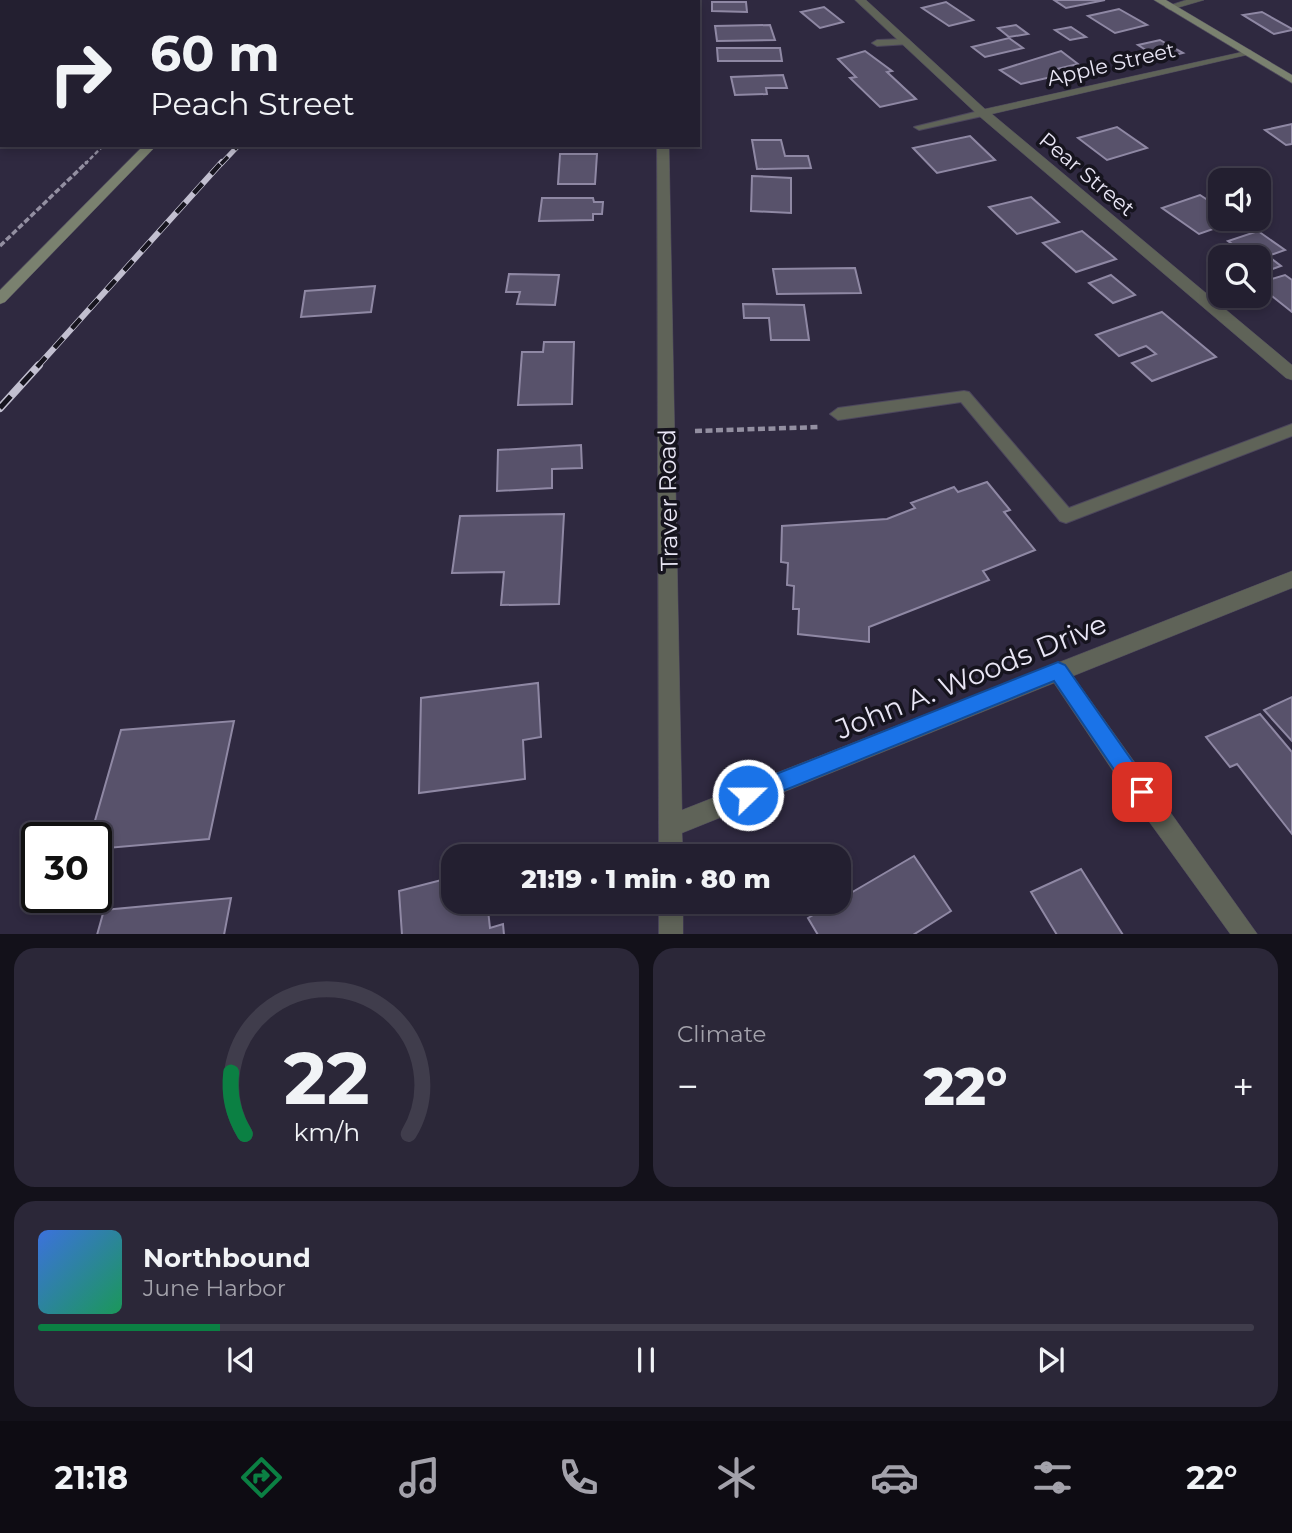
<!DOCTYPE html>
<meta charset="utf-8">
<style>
:root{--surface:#231f30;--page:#2b2738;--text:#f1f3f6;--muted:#a3a2ab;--line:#403d4c;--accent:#0b8043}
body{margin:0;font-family:Montserrat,sans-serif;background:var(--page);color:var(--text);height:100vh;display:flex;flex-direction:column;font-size:26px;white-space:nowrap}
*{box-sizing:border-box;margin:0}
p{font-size:23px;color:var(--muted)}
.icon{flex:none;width:38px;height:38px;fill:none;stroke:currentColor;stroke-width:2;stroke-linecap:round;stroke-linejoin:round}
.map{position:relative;height:934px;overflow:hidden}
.sheet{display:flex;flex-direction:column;gap:14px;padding:14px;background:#13111a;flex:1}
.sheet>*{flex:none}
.hud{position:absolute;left:0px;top:0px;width:700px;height:147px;box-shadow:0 4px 10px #0003,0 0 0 2px var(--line);background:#231f30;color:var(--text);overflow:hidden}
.buttons{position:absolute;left:1208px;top:168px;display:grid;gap:14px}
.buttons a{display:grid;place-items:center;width:63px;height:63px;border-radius:14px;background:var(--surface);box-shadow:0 4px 10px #0003,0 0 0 2px var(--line);font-size:35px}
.speed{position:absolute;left:21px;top:822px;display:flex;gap:14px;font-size:35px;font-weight:700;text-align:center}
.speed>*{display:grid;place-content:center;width:91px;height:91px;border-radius:50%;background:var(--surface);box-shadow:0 4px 10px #0003,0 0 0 2px var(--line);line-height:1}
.speed .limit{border:4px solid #111;border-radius:10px;background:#fff;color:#111}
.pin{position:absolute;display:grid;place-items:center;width:60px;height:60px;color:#fff;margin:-30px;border-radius:14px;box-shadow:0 4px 10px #0006}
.me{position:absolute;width:77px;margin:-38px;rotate:68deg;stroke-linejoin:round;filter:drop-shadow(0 0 5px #0008)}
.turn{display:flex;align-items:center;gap:24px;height:147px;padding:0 35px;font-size:32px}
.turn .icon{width:91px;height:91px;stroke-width:2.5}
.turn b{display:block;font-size:49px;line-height:60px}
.big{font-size:52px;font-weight:800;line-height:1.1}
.sheet .card{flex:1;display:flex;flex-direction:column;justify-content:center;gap:10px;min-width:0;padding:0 24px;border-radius:21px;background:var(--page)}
.sheet .dial{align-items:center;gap:0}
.dial svg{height:182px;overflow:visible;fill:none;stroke:var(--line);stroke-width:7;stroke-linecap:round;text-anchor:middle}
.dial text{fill:var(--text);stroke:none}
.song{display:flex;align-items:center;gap:21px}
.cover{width:84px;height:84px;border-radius:10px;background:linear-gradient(135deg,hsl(220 70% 55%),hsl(150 70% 35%))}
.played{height:7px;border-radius:4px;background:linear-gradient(90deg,var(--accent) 15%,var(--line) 15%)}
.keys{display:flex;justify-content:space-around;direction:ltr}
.heat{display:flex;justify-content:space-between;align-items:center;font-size:38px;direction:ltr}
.sheet .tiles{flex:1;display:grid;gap:14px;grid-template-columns:1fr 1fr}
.card:last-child{grid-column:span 2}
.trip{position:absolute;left:441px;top:844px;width:410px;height:70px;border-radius:21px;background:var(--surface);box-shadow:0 4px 10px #0003,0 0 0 2px var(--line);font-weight:800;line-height:70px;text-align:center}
.menu{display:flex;height:112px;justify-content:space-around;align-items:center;background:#0e0c13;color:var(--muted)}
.menu .icon{width:49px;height:49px}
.menu .selected{color:var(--accent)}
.menu b{font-size:32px;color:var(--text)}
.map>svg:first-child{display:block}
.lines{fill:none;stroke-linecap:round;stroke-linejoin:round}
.stream{fill:#001719;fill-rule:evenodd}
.building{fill:#58526b;stroke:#8f88a4;stroke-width:2}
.service-casing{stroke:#4d475d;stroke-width:2}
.minor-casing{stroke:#4d475d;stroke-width:1}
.secondary-casing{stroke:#4d475d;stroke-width:1}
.path-far2{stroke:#938fa1;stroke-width:2.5;stroke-dasharray:4.5 2.5;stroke-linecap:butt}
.path-far1{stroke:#938fa1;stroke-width:3.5;stroke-dasharray:6 2.5;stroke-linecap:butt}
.path{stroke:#938fa1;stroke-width:4.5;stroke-dasharray:7 3.5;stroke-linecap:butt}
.service{fill:#5f6358;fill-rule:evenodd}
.minor{fill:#5f6358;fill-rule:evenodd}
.secondary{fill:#7a816f;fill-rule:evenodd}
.rail-far2-casing{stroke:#c2bfd0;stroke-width:5}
.rail-far1-casing{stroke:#c2bfd0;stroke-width:6}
.rail-casing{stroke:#c2bfd0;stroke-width:8}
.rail-far2{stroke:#16141e;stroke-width:3.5;stroke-dasharray:10;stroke-linecap:butt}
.rail-far1{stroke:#16141e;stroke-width:4.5;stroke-dasharray:13;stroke-linecap:butt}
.rail{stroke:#16141e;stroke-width:5;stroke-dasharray:16;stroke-linecap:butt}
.route{fill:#1a73e8;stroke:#114b97;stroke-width:2}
.labels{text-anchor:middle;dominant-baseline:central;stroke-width:7;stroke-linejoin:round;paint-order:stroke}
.far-street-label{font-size:21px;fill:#e9e6f5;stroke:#16141e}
.street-label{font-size:24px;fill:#e9e6f5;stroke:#16141e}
.near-street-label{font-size:28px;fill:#e9e6f5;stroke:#16141e}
</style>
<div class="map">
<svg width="1292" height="935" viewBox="0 0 1292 935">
<rect width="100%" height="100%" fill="#2f2940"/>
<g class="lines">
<g class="stream">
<polygon points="141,0 147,0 145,2 139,2"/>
<rect x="0" y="129" width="2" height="5"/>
</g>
</g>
<g class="building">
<polygon points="1054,0 1105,0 1066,8"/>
<polygon points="712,2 746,2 747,12 712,11"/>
<polygon points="946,2 973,20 949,26 922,8"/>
<polygon points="824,7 843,22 820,28 801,12"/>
<polygon points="1119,9 1147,25 1115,33 1088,16"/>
<polygon points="1262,12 1292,29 1292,30 1274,34 1243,15"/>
<polygon points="770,25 775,40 717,41 715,26"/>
<polygon points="1016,25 1028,34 1009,37 998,28"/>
<polygon points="1071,27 1086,37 1070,40 1055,30"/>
<polygon points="1009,38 1023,48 985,57 972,47"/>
<polygon points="1160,40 1183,53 1160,59 1138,45"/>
<polygon points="717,48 780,48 782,61 718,61"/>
<polygon points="865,51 892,71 887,72 916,99 880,107 850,78 856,77 838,59"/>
<polygon points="1061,51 1078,64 1053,70 1060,75 1021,84 1000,70"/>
<polygon points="783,75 787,88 766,88 767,94 735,95 731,77"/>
<polygon points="1292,124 1292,144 1286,145 1265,130"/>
<polygon points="1117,127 1147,148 1107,160 1078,138"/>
<polygon points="970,136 995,160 937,173 913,148"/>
<polygon points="752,140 781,140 785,156 808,156 811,168 757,169"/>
<polygon points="560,154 597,154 595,184 558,184"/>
<polygon points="752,176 791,178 791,213 751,211"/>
<polygon points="1200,195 1220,208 1220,219 1228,219 1211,225 1216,228 1199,234 1162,208"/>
<polygon points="1031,197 1059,222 1017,234 989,207"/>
<polygon points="542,198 593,198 594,202 603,202 602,214 593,214 593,220 539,221"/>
<polygon points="1082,231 1116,259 1076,272 1043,243"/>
<polygon points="1258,231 1285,250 1268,256 1281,266 1258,274 1258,257 1234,257 1245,253 1228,241"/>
<polygon points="855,268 861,293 777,294 773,269"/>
<polygon points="509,274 559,275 555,305 517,304 520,292 506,292"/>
<polygon points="1111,275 1135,295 1113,303 1089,283"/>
<polygon points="1285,275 1292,280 1292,312 1258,285 1258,283"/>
<polygon points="375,286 371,312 301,317 305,291"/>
<polygon points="743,304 804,305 809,340 771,340 769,318 744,318"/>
<polygon points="1162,312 1216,357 1152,381 1132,363 1156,354 1146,346 1119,356 1096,335"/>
<polygon points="544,342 574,342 572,404 518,405 522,352 543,352"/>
<polygon points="581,445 582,468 552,469 552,488 497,491 498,450"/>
<polygon points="987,482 1010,510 1004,512 1035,550 983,571 989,580 869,627 869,642 798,634 799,609 793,609 794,586 787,585 788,563 781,562 782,526 887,519 915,508 911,503 954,487 958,492"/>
<polygon points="564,514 559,604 501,605 504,572 452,573 460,516"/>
<polygon points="538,683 541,737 523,740 525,779 419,793 421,698"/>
<polygon points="1292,697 1292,741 1264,710"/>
<polygon points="1260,714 1292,752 1292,834 1237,764 1230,767 1206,737"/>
<polygon points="234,721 209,839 96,849 96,838 90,838 121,730"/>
<polygon points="914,856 951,911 913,935 818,935 808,918"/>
<polygon points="1081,869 1123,935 1057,935 1031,892"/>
<polygon points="453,877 453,901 487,901 490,928 503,924 504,935 402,935 399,891"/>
<polygon points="231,898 224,935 97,935 104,910"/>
</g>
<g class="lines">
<defs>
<g id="service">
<polygon points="906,39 909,40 909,44 877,46 872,43 877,40"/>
<polygon points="983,110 987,111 987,115 919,130 914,127"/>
<polygon points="964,391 969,392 1069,508 1292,424 1292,436 1066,523 1060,521 961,402 838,420 830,414 838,408"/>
</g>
<g id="minor">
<rect x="657" y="0" width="10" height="2"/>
<polygon points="855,0 866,0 985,109 1251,50 1251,54 992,114 1292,365 1292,380 1286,378 979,116"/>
<polygon points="1186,0 1204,0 1170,10 1165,7"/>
<polygon points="657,145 669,145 682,810 1292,571 1292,588 1073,676 1258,935 1231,935 1119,780 1054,683 682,833 683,856 659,856"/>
<rect x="659" y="901" width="24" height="34"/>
</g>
<g id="secondary">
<polygon points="283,0 293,0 282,2"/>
<polygon points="1154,0 1166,0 1292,75 1292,83"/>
<polygon points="144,145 157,145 5,302 0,304 0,290"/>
</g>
</defs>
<use href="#service" class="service-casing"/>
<use href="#minor" class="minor-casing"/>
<use href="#secondary" class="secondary-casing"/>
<g class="path-far2">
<polyline points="224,2 226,0"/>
<polyline points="85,164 104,145"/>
</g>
<polyline class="path-far1" points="0,246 87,162"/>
<polyline class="path" points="695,431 820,427"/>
<use href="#service" class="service"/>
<use href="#minor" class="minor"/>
<use href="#secondary" class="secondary"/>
<defs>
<polyline id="rail-far2" points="221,164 239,145"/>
<polyline id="rail-far1" points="37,367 222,162"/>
<polyline id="rail" points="0,408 39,365"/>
</defs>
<use href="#rail-far2" class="rail-far2-casing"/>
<use href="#rail-far1" class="rail-far1-casing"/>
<use href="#rail" class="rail-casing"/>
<use href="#rail-far2" class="rail-far2"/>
<use href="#rail-far1" class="rail-far1"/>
<use href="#rail" class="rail"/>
</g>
<polygon class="route" points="1058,662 1065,665 1149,785 1152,792 1149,799 1142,802 1134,799 1054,681 748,805 741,802 738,795 741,788"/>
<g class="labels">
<g class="far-street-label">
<text transform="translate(1111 64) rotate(-13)">Apple Street</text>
<text transform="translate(1087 174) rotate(40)">Pear Street</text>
</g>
<g class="street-label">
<text transform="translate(668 500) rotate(-91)">Traver Road</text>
</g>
<g class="near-street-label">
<text transform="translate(971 676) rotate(-22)">John A. Woods Drive</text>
</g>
</g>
</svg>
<div class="buttons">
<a><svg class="icon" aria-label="sound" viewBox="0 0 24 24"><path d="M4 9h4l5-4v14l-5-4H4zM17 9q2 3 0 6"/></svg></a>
<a><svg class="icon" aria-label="search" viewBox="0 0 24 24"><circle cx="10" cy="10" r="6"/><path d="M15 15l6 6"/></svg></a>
</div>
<div class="speed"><div class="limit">30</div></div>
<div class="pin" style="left:1142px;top:792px;background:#d93025"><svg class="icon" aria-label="arrive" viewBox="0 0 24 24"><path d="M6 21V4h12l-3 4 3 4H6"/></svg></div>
<svg class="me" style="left:748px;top:795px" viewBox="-20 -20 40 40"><circle r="17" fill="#1a73e8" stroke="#fff" stroke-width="3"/><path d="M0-11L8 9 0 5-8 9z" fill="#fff"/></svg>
<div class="trip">21:19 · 1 min · 80 m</div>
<div class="hud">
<div class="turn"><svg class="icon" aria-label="right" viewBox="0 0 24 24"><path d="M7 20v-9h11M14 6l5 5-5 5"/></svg><div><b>60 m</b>Peach Street</div></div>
</div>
</div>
<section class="sheet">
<div class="tiles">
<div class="card dial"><svg viewBox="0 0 100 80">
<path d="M14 69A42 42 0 1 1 86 69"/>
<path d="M14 69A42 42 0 0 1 8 42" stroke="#0b8043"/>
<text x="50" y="56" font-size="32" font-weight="700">22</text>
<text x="50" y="72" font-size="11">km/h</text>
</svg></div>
<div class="card"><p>Climate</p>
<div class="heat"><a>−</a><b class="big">22°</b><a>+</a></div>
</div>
<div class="card">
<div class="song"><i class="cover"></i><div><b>Northbound</b><p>June Harbor</p></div></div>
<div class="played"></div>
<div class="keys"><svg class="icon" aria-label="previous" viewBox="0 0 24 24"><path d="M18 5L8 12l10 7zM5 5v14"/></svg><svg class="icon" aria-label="pause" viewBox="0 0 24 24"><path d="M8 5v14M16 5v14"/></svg><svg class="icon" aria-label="next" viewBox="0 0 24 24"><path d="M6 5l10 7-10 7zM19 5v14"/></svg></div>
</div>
</div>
</section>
<nav class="menu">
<b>21:18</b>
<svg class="icon selected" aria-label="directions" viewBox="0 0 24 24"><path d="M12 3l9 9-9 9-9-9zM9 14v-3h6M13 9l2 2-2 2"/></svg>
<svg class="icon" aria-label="music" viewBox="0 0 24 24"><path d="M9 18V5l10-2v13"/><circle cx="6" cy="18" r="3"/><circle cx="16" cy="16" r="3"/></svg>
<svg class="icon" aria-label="phone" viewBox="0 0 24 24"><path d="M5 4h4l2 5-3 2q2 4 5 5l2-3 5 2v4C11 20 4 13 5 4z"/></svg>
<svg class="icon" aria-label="climate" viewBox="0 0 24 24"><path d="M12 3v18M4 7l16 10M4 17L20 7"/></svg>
<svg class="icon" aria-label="car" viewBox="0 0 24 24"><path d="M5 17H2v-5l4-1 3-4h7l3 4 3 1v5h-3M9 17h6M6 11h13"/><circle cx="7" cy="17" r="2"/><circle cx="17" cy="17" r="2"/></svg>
<svg class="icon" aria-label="filters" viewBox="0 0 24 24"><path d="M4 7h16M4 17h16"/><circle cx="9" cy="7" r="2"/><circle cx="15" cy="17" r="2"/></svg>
<b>22°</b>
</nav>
